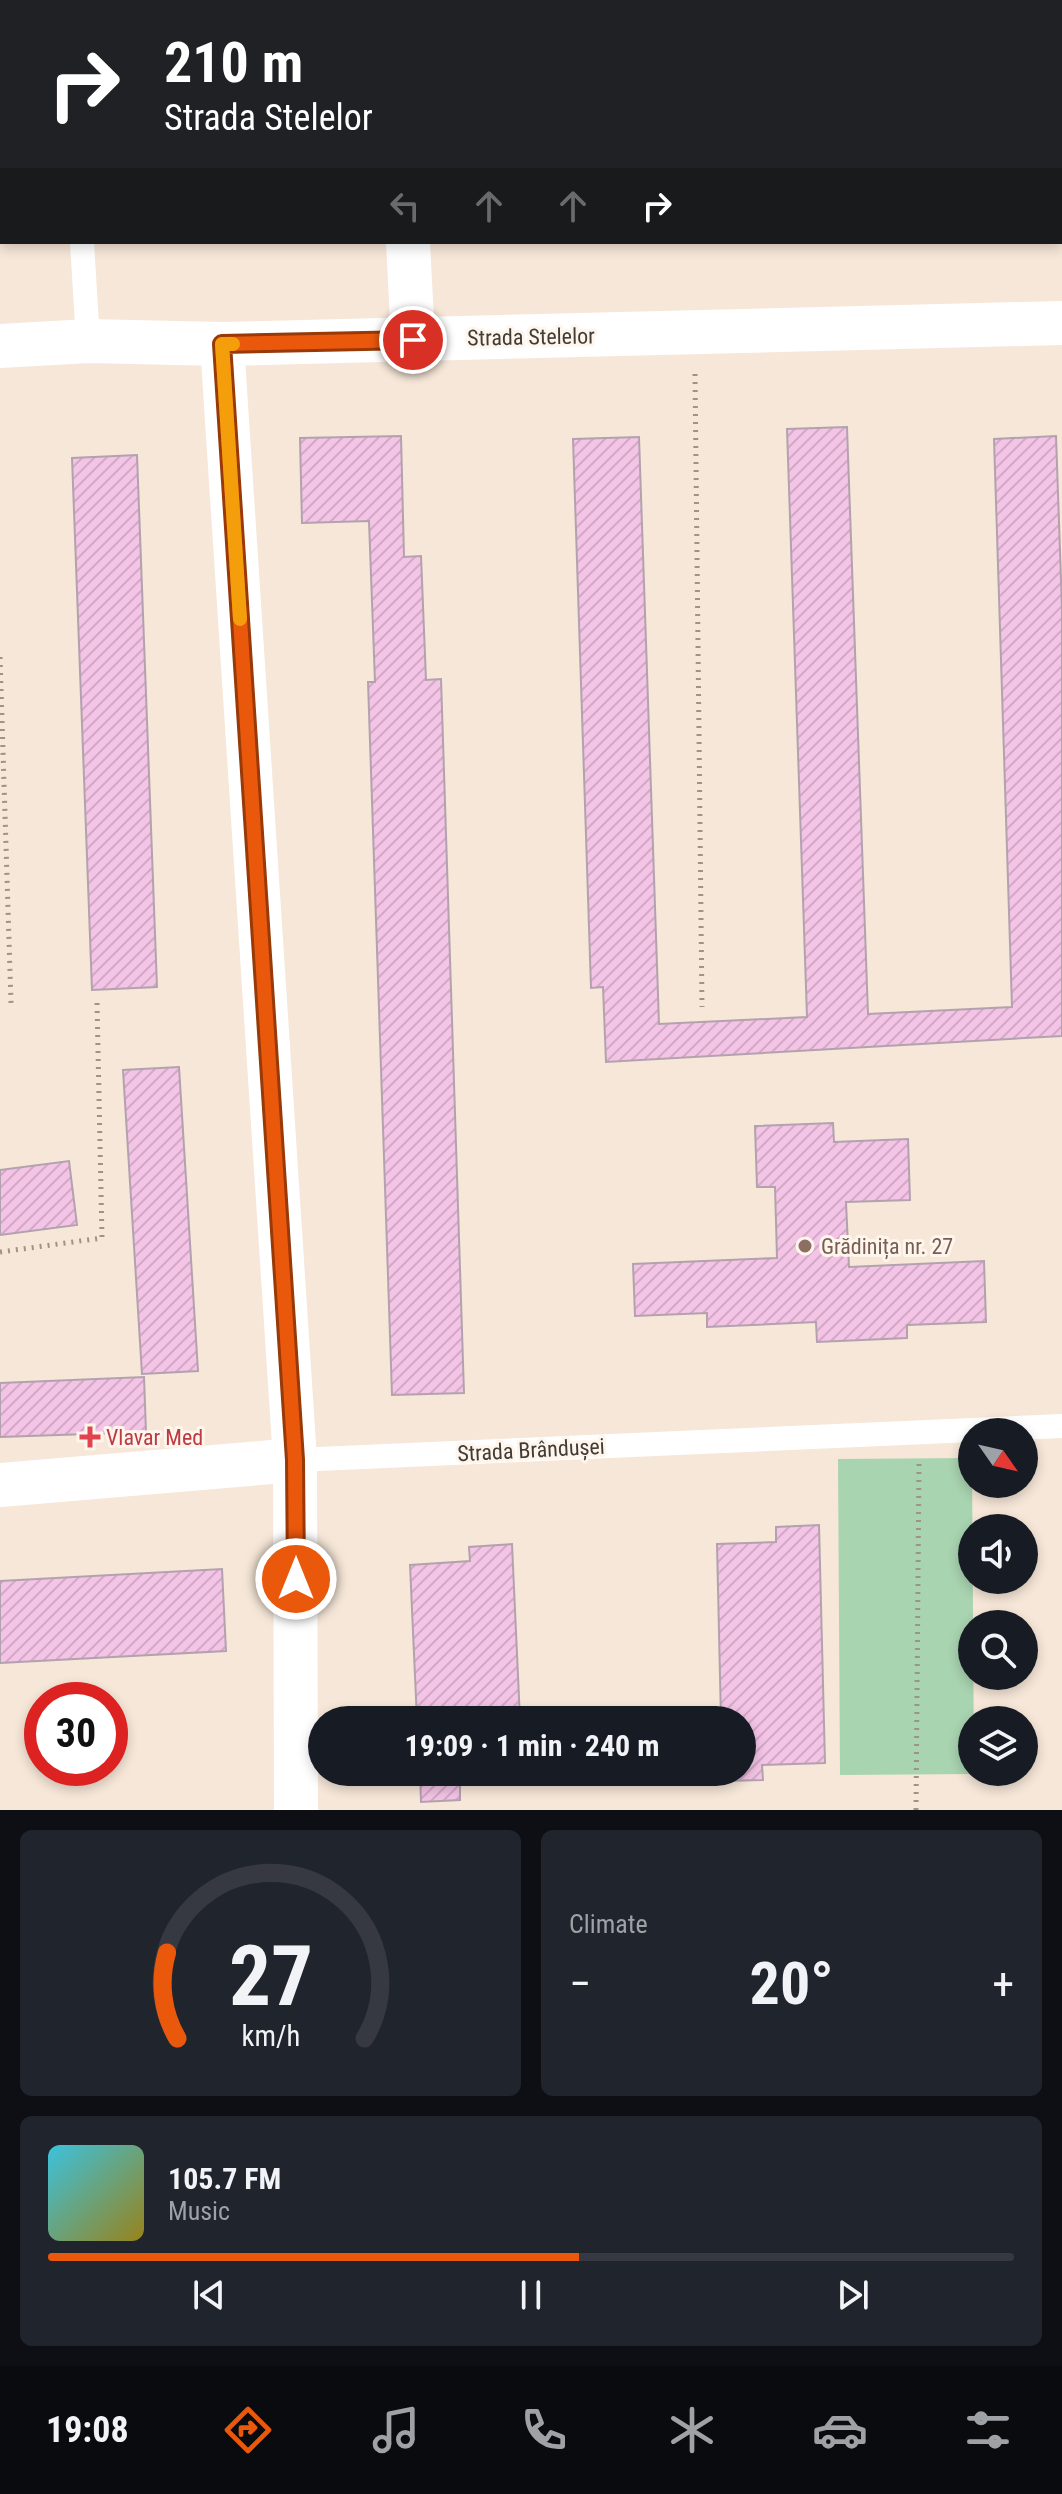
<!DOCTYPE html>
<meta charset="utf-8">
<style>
:root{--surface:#171b24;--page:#20242c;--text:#f1f3f6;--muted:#9ea1a6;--line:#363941;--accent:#ea580c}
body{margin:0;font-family:"Roboto Condensed",sans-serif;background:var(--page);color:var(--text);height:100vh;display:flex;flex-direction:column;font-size:30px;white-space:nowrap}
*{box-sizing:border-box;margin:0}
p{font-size:26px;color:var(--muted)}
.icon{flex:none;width:44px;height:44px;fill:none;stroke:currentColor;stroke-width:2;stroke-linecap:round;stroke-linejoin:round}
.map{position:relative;height:1810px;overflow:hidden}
.sheet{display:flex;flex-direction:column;gap:20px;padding:20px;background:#0d0f14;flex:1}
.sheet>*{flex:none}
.banner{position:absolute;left:0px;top:0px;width:1062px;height:244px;box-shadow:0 4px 12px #0003;background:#202124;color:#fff;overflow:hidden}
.needle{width:52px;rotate:124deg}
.controls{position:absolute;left:958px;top:1418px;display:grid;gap:16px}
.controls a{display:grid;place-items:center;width:80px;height:80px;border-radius:50%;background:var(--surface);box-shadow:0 4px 12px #0003;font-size:40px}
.speed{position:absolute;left:24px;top:1682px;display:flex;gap:16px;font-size:40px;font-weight:700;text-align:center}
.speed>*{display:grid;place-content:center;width:104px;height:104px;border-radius:50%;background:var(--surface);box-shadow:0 4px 12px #0003;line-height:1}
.speed .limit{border:12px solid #d22;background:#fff;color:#111}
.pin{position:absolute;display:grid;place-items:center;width:68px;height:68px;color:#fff;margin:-34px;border:4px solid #fff;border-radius:50%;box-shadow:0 2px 8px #0007}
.me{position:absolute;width:88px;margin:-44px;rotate:0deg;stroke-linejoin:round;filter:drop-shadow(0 0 6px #0008)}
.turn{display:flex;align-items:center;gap:28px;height:168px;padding:0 32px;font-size:36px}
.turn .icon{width:104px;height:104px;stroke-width:2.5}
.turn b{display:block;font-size:56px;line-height:68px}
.lanes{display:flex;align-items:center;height:76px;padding:0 32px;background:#0003;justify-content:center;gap:40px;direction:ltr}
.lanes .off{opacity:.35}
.big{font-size:60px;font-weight:700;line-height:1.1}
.sheet .widget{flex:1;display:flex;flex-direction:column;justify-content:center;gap:12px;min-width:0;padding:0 28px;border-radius:12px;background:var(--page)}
.sheet .dial{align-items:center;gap:0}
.dial svg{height:208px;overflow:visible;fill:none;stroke:var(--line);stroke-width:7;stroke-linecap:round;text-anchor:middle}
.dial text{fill:var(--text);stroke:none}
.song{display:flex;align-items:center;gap:24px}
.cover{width:96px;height:96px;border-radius:12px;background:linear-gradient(135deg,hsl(190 70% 55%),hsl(50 70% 35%))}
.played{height:8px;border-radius:4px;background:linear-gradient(90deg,var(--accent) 55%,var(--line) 55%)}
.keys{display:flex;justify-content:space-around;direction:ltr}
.heat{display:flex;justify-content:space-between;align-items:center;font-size:44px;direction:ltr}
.sheet .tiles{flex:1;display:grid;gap:20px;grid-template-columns:1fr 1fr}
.widget:last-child{grid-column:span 2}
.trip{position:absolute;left:308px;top:1706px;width:448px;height:80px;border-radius:40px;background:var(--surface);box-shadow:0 4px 12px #0003;font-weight:700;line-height:80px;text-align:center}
.menu{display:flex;height:128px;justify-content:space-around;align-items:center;background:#090b0e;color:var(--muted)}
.menu .icon{width:56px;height:56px}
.menu .on{color:var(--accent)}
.menu b{font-size:36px;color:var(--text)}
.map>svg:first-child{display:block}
.grass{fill:url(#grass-dots)}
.green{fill:#a9d4b0}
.building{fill:url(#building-hatch);stroke:#b3a2ae;stroke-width:2}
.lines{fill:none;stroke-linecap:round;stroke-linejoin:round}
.path{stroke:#9d9388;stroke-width:5;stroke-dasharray:2 6;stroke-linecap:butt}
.service{stroke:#fff;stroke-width:24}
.minor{stroke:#fff;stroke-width:44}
.route-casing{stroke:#983908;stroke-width:20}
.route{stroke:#ea580c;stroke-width:14}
.slow{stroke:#f59e0b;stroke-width:14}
.education-dot{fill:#8d6e63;stroke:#fef5ec;stroke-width:3}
.health-dot{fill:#e0444e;stroke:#fef5ec;stroke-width:3}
.labels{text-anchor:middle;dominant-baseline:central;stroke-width:6;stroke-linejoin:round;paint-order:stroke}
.street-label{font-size:22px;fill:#413c36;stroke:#fef5ec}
.education-label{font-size:22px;fill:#785e54;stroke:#fef5ec;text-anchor:start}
.health-label{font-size:22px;fill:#be3a42;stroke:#fef5ec;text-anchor:start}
</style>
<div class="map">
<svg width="1062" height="1810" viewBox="0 0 1062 1810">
<defs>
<pattern id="grass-dots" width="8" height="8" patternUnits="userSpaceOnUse" patternTransform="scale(2)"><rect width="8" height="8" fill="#a9d4b0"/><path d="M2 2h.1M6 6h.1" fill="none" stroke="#8bad90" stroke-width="1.8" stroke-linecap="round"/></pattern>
<pattern id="building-hatch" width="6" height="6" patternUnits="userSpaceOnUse" patternTransform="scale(2)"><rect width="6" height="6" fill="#f4c4e6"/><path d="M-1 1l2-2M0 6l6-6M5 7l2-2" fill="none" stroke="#d2a9c6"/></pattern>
</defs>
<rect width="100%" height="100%" fill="#f6e7d8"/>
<rect class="grass" x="551" y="0" width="424" height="2"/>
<polygon class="green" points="972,1458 974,1774 840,1775 838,1459"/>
<g class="building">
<polygon points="847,427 868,1014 1012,1007 994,439 1056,436 1062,608 1062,1036 606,1062 603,987 591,988 573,439 639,437 659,1024 807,1017 787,429"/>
<polygon points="401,436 404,557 421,556 426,680 441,679 464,1393 392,1395 368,682 375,682 369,521 302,523 300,438"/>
<polygon points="137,455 157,987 92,990 72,458"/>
<polygon points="179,1067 198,1371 142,1374 123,1070"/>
<polygon points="833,1123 834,1142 908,1139 910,1200 846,1202 849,1267 984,1261 986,1322 907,1325 907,1338 817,1342 816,1322 707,1327 707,1313 635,1316 633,1264 777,1258 775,1187 757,1187 755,1126"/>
<polygon points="69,1161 77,1225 0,1235 0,1170"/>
<polygon points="144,1377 146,1432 0,1437 0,1383"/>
<polygon points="819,1525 825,1763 762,1765 763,1780 723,1781 723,1772 742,1772 742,1720 721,1720 717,1544 776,1542 776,1527"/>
<polygon points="512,1544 520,1720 417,1720 410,1565 470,1561 469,1547"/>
<polygon points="222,1569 226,1651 0,1663 0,1581"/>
<polygon points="420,1772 523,1772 523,1781 460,1784 460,1800 421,1802"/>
</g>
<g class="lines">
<g class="path">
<polyline points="695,374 702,1007"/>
<polyline points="0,657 11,1003"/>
<polyline points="0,1252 102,1238 97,1002"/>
<polyline points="916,1810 919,1463"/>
</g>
<g class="service">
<polyline points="69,0 69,2"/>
<polyline points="82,242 88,341"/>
<polyline points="295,1460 1062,1426"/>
</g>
<g class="minor">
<polyline points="396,0 396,2"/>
<polyline points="408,242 413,340"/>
<polyline points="222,344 295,1460 296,1810"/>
<polyline points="0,346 88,341 222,344 1062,323"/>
<polyline points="0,1485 295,1460"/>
</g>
</g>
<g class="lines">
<defs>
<polyline id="route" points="296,1579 295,1460 222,344 413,340"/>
</defs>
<use href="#route" class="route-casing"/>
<use href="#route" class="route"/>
<polyline class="slow" points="233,344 222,344 240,619"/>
</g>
<circle class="education-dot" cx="805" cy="1246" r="8"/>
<path class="health-dot" d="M86 1425h8v8h8v8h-8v8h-8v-8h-8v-8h8z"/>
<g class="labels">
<g class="street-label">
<text transform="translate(531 337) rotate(-1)">Strada Stelelor</text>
<text transform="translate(531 1450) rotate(-3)">Strada Brândușei</text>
</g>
<g class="education-label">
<text x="821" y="1246">Grădinița nr. 27</text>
</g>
<g class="health-label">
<text x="106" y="1437">Vlavar Med</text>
</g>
</g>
</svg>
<div class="controls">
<a><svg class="needle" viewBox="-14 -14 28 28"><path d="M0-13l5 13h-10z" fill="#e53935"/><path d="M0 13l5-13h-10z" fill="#9ea1a6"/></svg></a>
<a><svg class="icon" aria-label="sound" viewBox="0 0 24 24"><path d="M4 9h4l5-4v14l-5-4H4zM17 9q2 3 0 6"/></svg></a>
<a><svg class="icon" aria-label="search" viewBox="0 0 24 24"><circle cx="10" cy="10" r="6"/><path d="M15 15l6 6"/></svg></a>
<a><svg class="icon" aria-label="layers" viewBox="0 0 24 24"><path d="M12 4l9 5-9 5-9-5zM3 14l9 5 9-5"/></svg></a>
</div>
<div class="speed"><div class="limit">30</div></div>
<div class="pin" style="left:413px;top:340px;background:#d93025"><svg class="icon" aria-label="arrive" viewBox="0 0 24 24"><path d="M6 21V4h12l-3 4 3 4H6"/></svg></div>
<svg class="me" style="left:296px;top:1579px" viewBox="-20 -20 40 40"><circle r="17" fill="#ea580c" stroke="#fff" stroke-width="3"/><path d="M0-11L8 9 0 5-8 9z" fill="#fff"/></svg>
<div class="trip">19:09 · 1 min · 240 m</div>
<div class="banner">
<div class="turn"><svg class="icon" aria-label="right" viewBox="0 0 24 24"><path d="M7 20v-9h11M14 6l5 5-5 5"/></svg><div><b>210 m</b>Strada Stelelor</div></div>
<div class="lanes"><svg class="icon off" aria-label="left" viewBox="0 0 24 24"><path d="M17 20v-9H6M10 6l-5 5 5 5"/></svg><svg class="icon off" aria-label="ahead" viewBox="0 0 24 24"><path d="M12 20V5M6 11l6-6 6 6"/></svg><svg class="icon off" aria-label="ahead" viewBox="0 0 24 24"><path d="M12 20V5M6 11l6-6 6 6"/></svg><svg class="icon" aria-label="right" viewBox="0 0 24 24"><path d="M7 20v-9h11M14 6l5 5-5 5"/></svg></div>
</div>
</div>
<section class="sheet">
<div class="tiles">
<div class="widget dial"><svg viewBox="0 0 100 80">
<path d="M14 69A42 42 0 1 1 86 69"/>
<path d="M14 69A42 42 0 0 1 10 36" stroke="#ea580c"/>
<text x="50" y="56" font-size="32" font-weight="700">27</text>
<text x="50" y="72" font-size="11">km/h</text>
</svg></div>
<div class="widget"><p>Climate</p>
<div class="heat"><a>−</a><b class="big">20°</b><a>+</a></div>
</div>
<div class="widget">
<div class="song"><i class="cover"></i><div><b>105.7 FM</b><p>Music</p></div></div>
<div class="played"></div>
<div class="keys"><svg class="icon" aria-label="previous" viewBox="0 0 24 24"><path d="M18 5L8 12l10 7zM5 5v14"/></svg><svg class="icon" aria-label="pause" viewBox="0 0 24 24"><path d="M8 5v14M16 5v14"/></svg><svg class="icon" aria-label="next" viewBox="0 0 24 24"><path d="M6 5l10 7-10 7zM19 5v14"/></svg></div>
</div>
</div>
</section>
<nav class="menu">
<b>19:08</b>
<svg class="icon on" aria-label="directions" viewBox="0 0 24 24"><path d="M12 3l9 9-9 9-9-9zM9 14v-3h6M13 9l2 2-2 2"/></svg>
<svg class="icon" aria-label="music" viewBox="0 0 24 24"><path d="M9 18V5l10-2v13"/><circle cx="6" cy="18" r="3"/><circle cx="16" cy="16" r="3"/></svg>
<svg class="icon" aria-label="phone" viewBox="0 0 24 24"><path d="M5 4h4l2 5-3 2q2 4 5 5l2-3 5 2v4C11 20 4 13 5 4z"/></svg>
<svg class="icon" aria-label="climate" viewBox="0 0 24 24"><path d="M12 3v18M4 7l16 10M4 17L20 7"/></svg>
<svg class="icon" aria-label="car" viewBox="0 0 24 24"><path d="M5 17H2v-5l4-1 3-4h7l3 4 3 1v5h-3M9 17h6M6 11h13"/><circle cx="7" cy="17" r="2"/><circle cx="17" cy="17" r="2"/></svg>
<svg class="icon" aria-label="filters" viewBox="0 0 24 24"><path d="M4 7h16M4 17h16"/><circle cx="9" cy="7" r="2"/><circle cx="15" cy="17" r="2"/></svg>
</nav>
